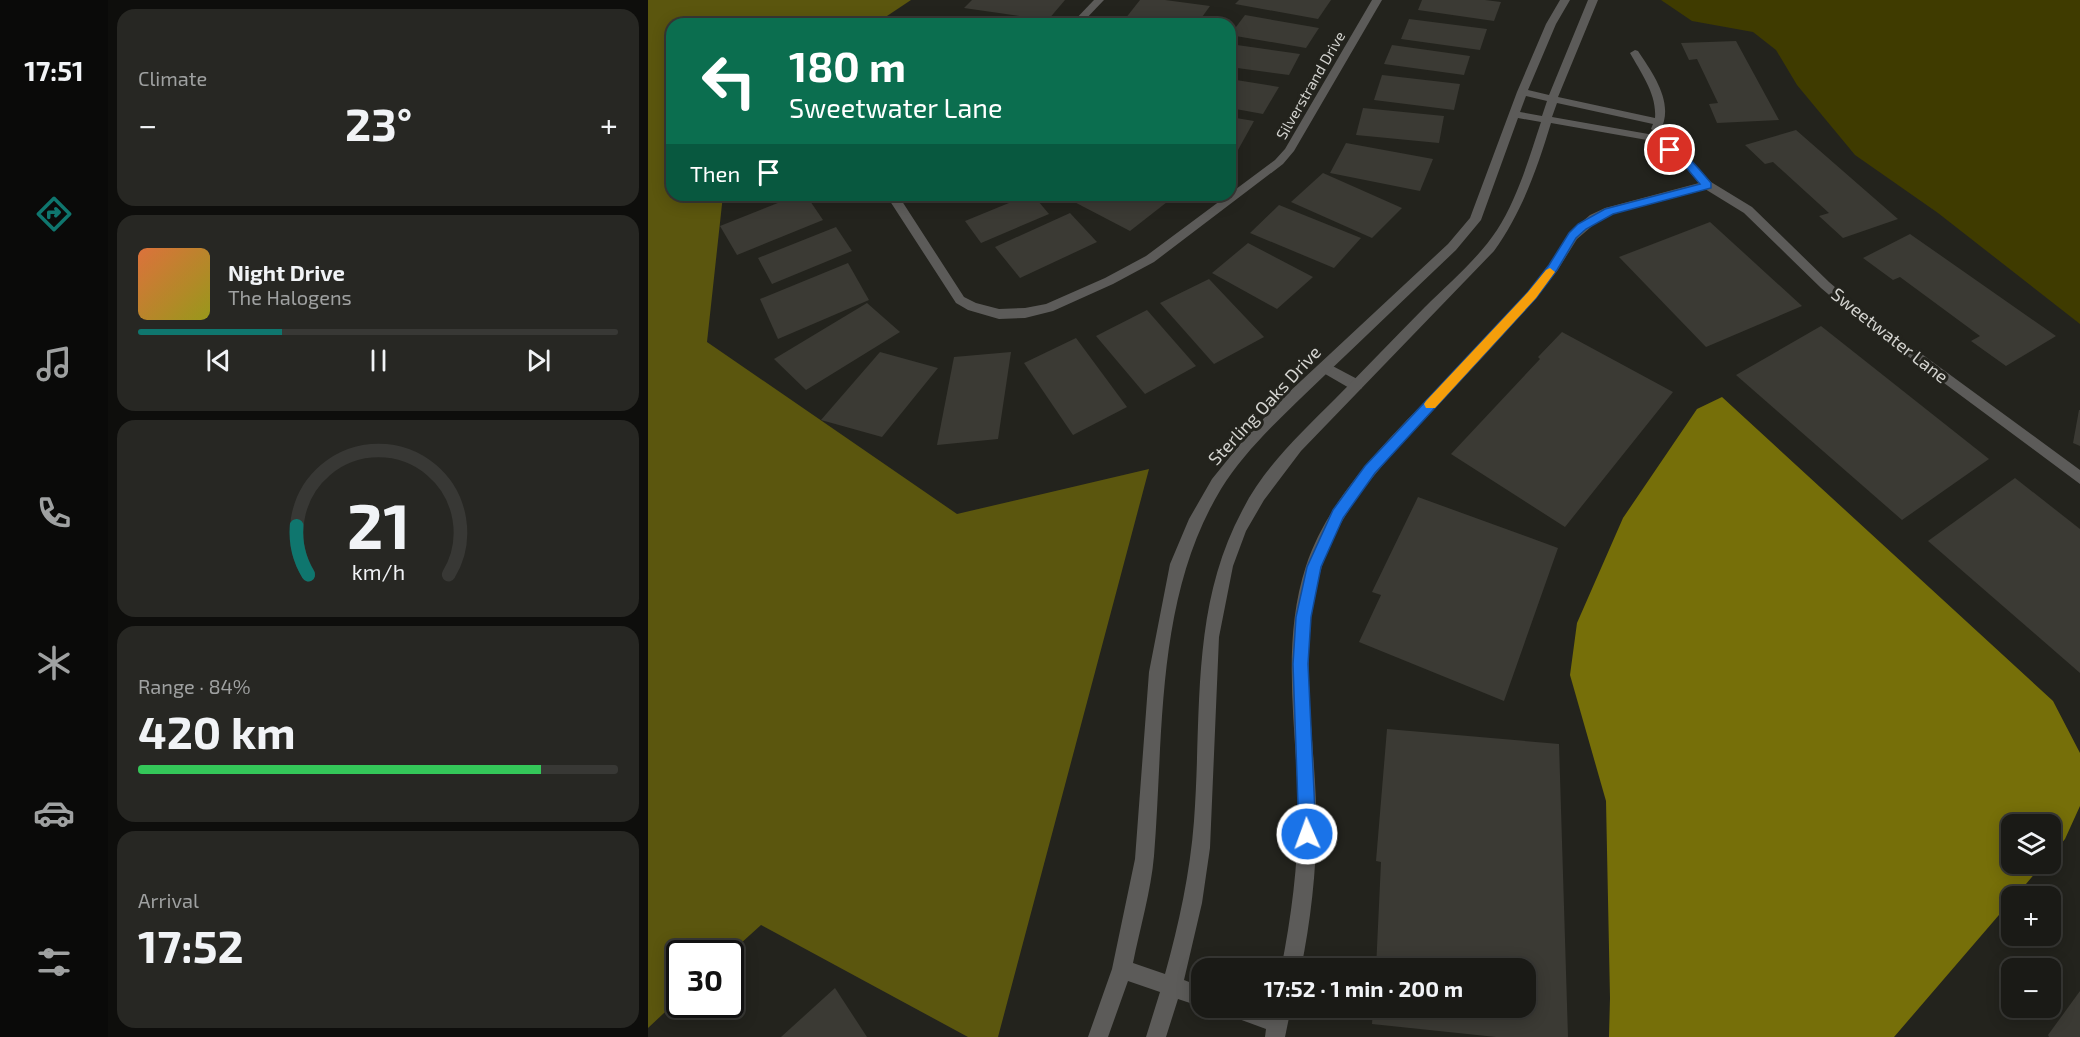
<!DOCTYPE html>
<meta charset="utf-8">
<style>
:root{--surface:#1a1a16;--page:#272723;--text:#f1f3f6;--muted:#9fa1a1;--line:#383835;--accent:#0f766e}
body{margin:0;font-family:"Exo 2",sans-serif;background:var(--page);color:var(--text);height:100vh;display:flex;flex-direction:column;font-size:22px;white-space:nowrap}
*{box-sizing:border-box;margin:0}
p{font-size:20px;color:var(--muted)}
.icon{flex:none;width:33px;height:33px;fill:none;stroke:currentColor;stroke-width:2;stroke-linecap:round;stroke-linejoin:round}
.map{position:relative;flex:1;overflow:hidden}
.drawer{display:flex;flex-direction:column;gap:9px;padding:9px;background:#0e0e0c;width:540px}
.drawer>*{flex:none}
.guide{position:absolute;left:18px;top:18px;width:570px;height:183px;border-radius:18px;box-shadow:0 3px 15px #0003,0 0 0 2px var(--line);background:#0b6e4f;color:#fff;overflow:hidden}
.buttons{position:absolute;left:1353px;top:814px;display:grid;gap:12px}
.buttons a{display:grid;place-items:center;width:60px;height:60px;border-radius:12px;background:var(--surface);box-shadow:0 3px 15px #0003,0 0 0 2px var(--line);font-size:30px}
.speed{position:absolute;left:18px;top:940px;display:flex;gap:12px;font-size:30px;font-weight:700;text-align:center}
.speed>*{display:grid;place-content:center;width:78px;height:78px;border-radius:50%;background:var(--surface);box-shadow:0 3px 15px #0003,0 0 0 2px var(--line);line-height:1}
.speed .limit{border:3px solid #111;border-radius:9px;background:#fff;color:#111}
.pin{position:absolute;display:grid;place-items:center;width:51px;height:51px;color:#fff;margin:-26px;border:3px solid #fff;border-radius:50%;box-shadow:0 2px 6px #0007}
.me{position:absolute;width:66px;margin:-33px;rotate:358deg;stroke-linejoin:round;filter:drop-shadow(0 0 4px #0008)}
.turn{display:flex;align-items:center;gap:21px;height:126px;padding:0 24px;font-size:27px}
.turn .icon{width:78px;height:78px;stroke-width:2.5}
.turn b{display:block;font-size:42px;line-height:51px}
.then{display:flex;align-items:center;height:57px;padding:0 24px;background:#0003;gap:12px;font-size:22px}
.big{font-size:45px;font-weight:700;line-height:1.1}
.drawer .tile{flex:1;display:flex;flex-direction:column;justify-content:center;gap:9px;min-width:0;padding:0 21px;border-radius:18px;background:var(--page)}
.drawer .dial{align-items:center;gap:0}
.dial svg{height:156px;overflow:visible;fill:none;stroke:var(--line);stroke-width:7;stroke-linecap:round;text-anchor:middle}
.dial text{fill:var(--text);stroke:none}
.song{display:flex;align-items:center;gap:18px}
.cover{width:72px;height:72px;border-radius:9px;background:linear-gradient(135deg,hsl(20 70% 55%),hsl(60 70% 35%))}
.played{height:6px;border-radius:3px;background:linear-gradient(90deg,var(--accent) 30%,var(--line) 30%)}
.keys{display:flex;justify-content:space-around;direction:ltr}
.heat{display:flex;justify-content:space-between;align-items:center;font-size:33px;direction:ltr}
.charge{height:9px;border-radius:4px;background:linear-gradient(90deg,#34c759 84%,var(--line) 0)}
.trip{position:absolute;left:543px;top:958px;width:345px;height:60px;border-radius:18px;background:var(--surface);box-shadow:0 3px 15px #0003,0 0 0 2px var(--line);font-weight:700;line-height:60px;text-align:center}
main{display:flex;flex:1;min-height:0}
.tab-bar{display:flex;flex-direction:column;width:108px;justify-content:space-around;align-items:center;background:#0a0a09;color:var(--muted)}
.tab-bar .icon{width:42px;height:42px}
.tab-bar .on{color:var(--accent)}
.tab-bar b{font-size:27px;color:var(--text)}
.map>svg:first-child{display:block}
.green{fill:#3f3b00}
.forest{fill:#5b560e}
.water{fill:#766f09}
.building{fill:#3b3a34}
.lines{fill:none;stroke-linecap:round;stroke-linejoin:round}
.service{fill:#5c5b59;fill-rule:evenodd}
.minor{fill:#5c5b59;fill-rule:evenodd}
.route{fill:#1a73e8;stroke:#114b97;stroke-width:1.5}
.slow{fill:#f59e0b}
.labels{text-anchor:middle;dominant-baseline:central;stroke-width:6;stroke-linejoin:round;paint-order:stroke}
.far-street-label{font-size:15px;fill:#d3d3cf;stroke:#23231d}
.street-label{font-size:18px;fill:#d3d3cf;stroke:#23231d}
</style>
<main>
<nav class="tab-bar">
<b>17:51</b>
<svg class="icon on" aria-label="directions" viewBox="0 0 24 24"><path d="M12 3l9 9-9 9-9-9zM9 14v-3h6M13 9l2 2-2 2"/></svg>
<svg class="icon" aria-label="music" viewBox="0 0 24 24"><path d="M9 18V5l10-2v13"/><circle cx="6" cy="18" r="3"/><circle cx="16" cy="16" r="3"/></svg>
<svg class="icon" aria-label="phone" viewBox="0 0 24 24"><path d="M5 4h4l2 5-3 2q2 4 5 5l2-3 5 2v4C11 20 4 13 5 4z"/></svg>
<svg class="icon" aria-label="climate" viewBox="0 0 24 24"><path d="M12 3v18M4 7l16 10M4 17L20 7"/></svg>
<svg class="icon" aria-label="car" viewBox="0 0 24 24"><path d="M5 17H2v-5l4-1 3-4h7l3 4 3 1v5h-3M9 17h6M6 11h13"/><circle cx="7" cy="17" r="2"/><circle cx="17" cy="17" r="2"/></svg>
<svg class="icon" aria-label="filters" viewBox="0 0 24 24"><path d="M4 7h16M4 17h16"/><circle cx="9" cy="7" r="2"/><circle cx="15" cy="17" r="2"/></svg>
</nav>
<section class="drawer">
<div class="tile"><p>Climate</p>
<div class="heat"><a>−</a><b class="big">23°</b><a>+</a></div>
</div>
<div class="tile">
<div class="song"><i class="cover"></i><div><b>Night Drive</b><p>The Halogens</p></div></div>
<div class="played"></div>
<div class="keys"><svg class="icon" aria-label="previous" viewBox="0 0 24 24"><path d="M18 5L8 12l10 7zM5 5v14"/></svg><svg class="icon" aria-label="pause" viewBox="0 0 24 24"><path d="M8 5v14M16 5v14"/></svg><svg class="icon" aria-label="next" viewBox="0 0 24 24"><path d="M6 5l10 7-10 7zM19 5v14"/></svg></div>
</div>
<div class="tile dial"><svg viewBox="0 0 100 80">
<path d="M14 69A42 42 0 1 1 86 69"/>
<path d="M14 69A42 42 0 0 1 8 44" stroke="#0f766e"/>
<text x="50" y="56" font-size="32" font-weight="700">21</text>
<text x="50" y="72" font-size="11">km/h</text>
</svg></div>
<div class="tile"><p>Range · 84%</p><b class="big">420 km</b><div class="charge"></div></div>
<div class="tile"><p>Arrival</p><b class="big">17:52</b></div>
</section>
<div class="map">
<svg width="1432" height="1037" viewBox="0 0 1432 1037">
<rect width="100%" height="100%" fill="#23231d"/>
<polygon class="green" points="1013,0 1432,0 1432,324 1290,213 1207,155 1149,85 1128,50 1105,32 1044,21"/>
<polygon class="forest" points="0,0 263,0 227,24 24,24 24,195 75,195 59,342 309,514 501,469 350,1037 320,1037 113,925 81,954 32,954 31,999 0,1028"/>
<polygon class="water" points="1074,397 1405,701 1432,753 1432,806 1417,839 1403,856 1402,825 1364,825 1364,864 1395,864 1367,897 1364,897 1363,901 1246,1037 961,1037 962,998 958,801 922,675 929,623 975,518 1049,409"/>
<g class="building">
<polygon points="324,0 417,0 400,20 316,8"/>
<polygon points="492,0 517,0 562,6 549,24 509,24 477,19"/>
<polygon points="591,0 683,0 670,19 587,4"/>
<polygon points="774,0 837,0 853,2 846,21 770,10"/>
<polygon points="597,15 671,28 658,48 582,35"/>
<polygon points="761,19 839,29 832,50 753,39"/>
<polygon points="1088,41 1131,120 1069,123 1061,104 1070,103 1049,59 1041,60 1033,43"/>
<polygon points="582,44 652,54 641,75 582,67"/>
<polygon points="744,45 822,56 816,75 736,64"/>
<polygon points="734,75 812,84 806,110 726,100"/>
<polygon points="582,79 631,87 615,114 582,108"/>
<polygon points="715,108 796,116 791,143 708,135"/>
<polygon points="582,117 606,121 590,150 582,149"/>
<polygon points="1148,130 1250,219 1195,238 1171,216 1181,213 1125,162 1117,164 1097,145"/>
<polygon points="698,143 785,159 772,191 682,173"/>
<polygon points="675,173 754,208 724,238 643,202"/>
<polygon points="150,195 158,195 175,220 89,255 72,226"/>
<polygon points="380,195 385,195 401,214 333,243 317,221"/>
<polygon points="413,195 505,195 519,202 482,231"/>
<polygon points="631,205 713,238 686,268 602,233"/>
<polygon points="422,213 449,242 372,278 347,247"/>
<polygon points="1062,222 1154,306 1058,347 971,257"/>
<polygon points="188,227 204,251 124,284 110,258"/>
<polygon points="1262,234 1408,336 1358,366 1323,341 1332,336 1252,277 1245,280 1215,258"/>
<polygon points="600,243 665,277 629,309 564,273"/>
<polygon points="200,263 221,300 130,339 112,299"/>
<polygon points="561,279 616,337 566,364 512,303"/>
<polygon points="219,303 252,332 158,390 126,359"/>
<polygon points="499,310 548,366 497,394 448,336"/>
<polygon points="1173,326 1341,459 1254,520 1088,375"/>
<polygon points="914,332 1025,392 917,527 803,454 892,359 890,357"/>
<polygon points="428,338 479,407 425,435 376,363"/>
<polygon points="232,352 290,368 234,437 173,420"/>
<polygon points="363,352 350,439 289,445 306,357"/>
<polygon points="1431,410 1432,410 1432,446 1425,443"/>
<polygon points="1367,478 1432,529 1432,673 1280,541"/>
<polygon points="770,497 910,548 856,701 711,642 733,595 724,592"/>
<polygon points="739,729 911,744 920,1037 848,1037 724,1024 725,1008 878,1008 878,969 728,969 733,862 728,861"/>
<polygon points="187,988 219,1037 133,1037"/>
<polygon points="1432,991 1432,1037 1401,1037 1400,1035"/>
</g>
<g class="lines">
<polygon class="service" points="677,362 713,381 715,385 713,389 703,389 672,371 670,367"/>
<g class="minor">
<polygon points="446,0 456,0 433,24 423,24"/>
<polygon points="724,0 734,0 646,151 635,164 506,262 465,284 405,311 377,318 351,319 320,310 308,303 238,195 250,195 316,297 328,303 351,309 377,308 398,304 457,278 498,256 627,160 637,149"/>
<path d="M912,0h10l-14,24 -28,66 21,5 39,-95h10l-40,97 97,21c2,-24 -14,-45 -25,-65l5,-3 3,1c16,24 37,53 22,80l-4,1 -5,-3 2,-5 -96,-21 -5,14 102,18 38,27 19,20 41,25 77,75 34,29 217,159v14l-225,-167 -34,-29 -77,-75 -39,-24 -92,25 -15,7 -21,18 -20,32 -21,27c-31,35 -63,70 -95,104 -45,48 -99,100 -119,164 -24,76 -9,158 -6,236 2,56 -4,112 -15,167h-20c11,-55 18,-111 17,-167 -2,-78 -17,-160 8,-236 23,-69 79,-123 128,-174 32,-33 63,-67 94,-100l21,-27 20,-32 21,-18 15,-7 94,-25 -15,-17 -37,-26 -96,-17c-14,46 -29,89 -57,128l-193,200 -37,49 -18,31 -13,35 -14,71 -9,211 -8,55 -18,77 18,7v20l-24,-8 -12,38h-20l14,-45 -32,-11 -20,56h-20l24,-68 23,-110 14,-187 21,-108 19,-45 23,-40 34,-42 41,-43 161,-150 22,-26 47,-126 29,-68zM878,96l21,5 -5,15 -22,-4zM870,118l23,4c-12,36 -23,75 -44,108 -20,30 -48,53 -73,78 -30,30 -59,61 -89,91 -34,34 -71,68 -93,112 -52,97 -40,204 -48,310 -4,52 -15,103 -29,153l-32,-11c7,-35 18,-72 21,-107 10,-123 1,-258 67,-367 25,-41 69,-80 104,-114 44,-42 87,-83 131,-125l25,-30z"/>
<polygon points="577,1008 622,1010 623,1008 643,1008 637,1037 617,1037 618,1029 580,1015"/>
</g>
</g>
<path class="route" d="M1018,148c17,-2 35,24 45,35v5l-98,26 -27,15 -10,9 -19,32 -21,28 -161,175 -32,45 -22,49 -10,50 -3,47 8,170 -3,6 -6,3 -6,-3 -2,-6 -6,-170 3,-47 11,-50 26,-57 32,-44 163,-174 21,-27 20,-32 9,-9 27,-15 95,-25 -15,-18 -19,-14z"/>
<polygon class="slow" points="902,268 907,272 888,298 787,408 778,408 776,404 778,401 880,292 898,270"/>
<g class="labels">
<g class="far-street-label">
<text transform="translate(662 85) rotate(-60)">Silverstrand Drive</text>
</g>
<g class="street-label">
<text transform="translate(1242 335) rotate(38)">Sweetwater Lane</text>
<text transform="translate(616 405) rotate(-47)">Sterling Oaks Drive</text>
</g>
</g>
</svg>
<div class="buttons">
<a><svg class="icon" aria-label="layers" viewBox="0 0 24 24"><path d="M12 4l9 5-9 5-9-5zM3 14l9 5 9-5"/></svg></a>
<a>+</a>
<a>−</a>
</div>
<div class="speed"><div class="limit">30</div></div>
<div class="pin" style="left:1022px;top:150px;background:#d93025"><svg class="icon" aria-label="arrive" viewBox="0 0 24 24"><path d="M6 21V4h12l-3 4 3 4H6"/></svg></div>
<svg class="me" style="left:659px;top:834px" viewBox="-20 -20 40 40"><circle r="17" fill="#1a73e8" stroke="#fff" stroke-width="3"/><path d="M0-11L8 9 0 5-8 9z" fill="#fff"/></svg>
<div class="trip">17:52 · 1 min · 200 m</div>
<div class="guide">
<div class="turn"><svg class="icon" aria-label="left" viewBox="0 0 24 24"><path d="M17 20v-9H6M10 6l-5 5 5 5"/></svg><div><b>180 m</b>Sweetwater Lane</div></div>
<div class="then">Then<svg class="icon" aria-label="arrive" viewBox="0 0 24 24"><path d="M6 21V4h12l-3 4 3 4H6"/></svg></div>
</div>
</div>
</main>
